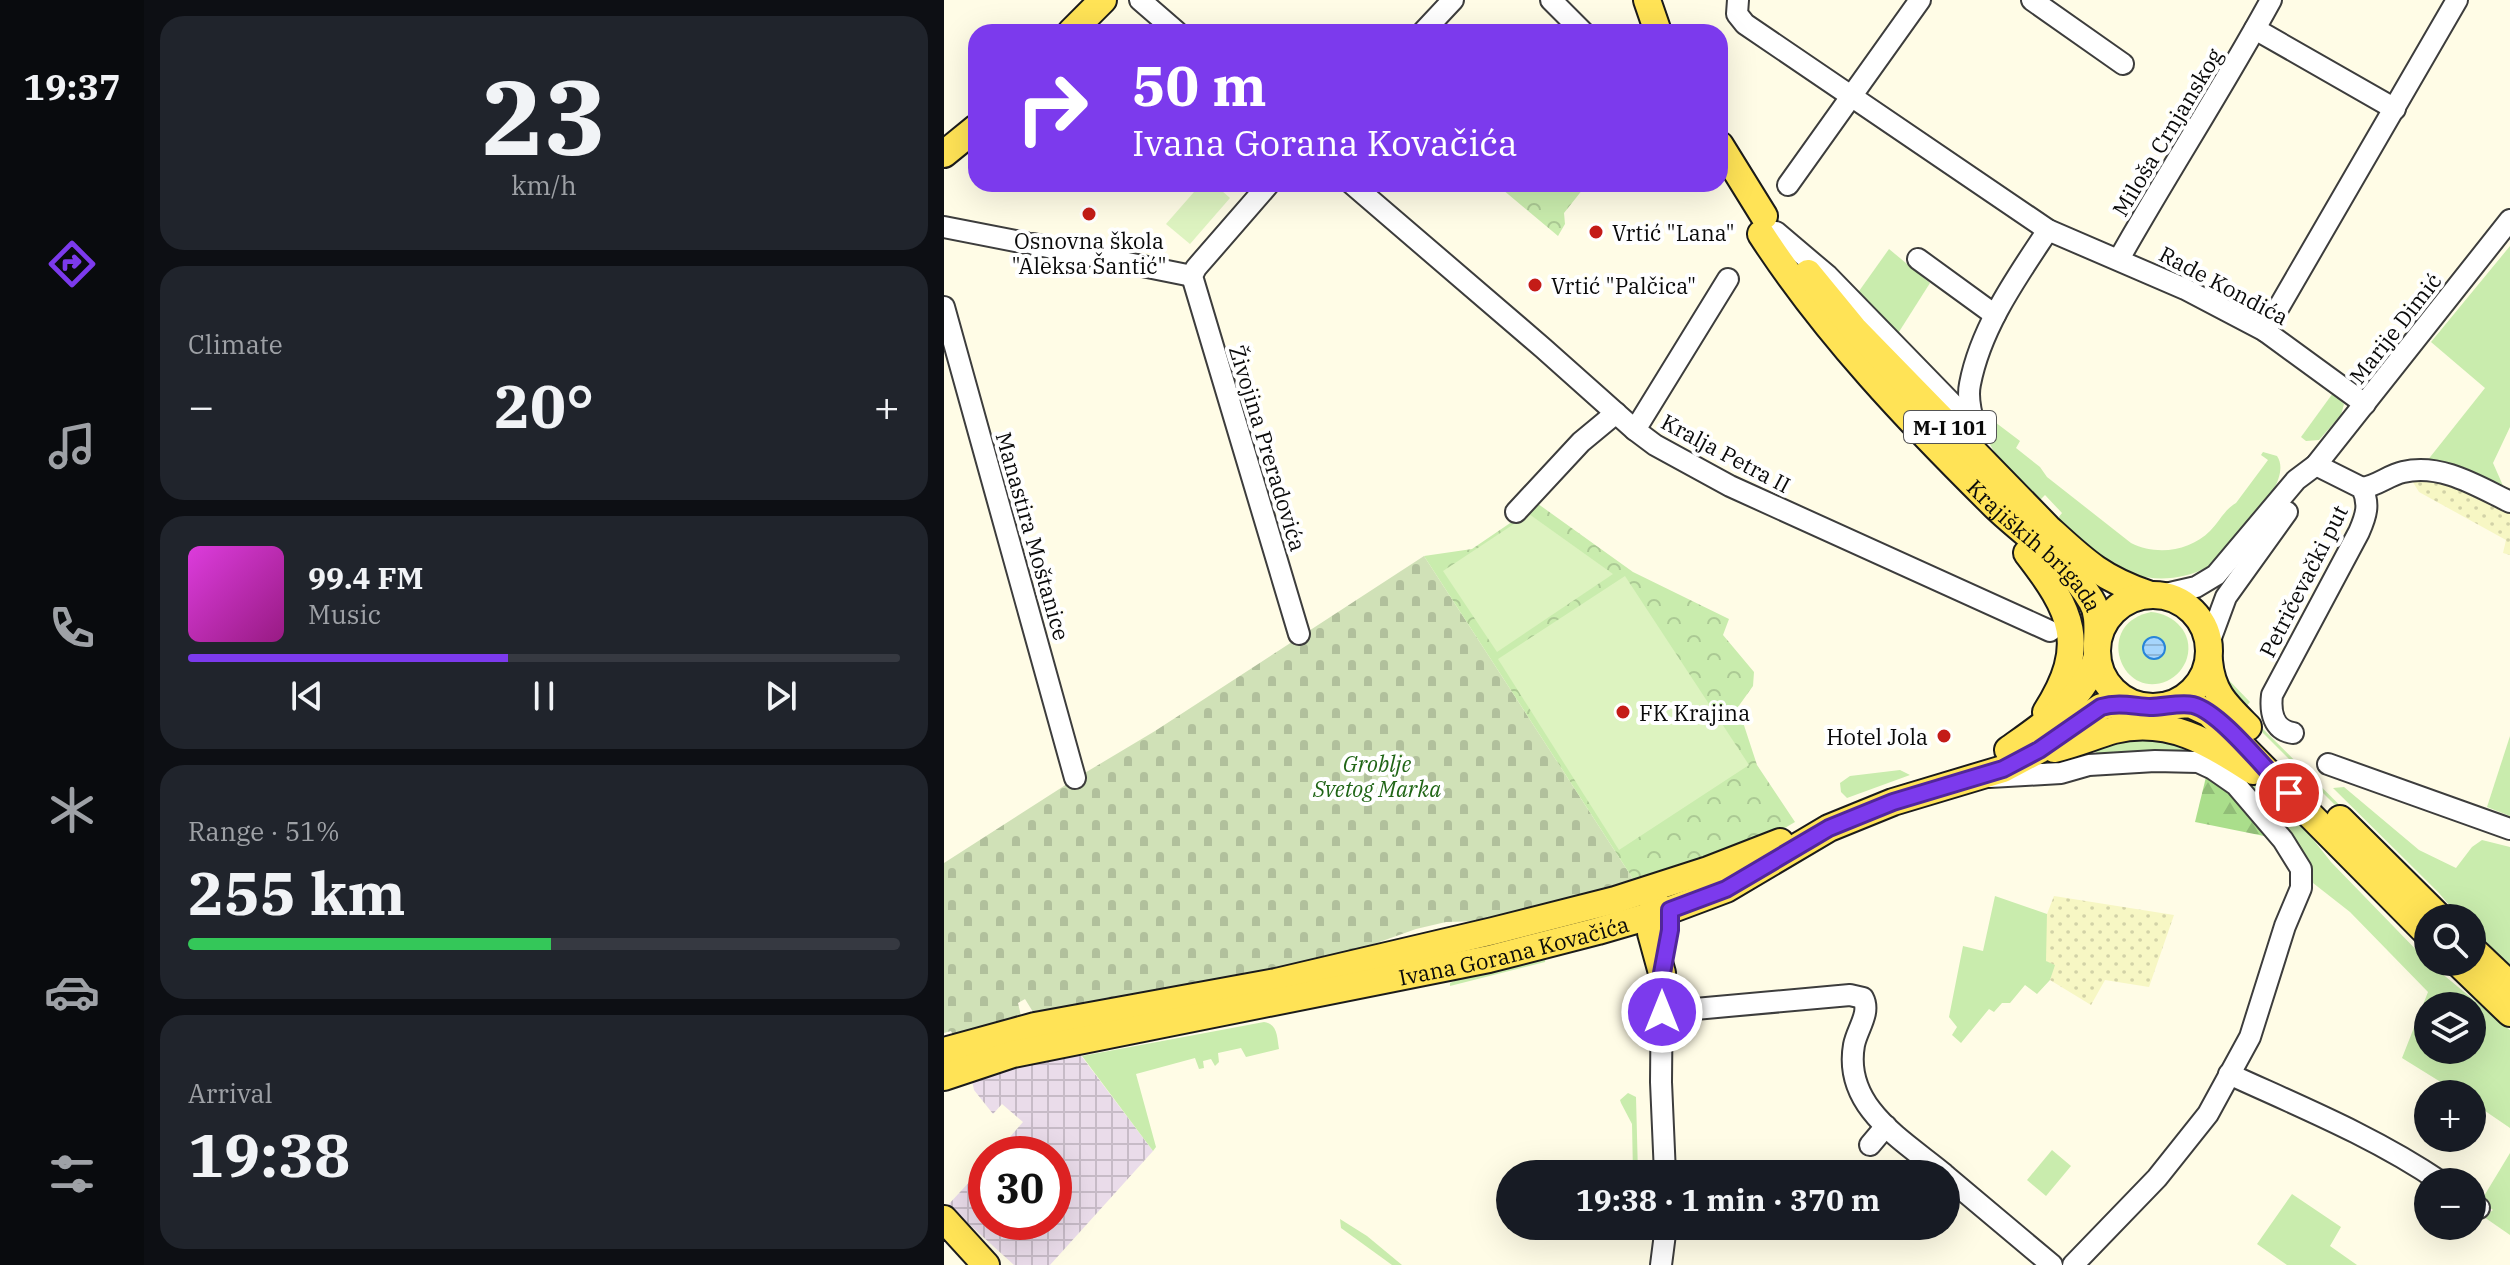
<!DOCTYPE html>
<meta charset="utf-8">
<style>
:root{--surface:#171b24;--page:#20242c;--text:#f1f3f6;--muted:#9ea1a6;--line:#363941;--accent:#7c3aed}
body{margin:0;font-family:"IBM Plex Serif",serif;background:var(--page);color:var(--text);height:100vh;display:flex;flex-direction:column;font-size:30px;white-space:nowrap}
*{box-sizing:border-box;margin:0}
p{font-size:26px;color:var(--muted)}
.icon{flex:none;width:44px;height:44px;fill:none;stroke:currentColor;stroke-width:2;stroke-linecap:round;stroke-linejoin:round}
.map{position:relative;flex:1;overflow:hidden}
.details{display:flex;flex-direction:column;gap:16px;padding:16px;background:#0d0f14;width:800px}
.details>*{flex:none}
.top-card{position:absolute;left:24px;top:24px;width:760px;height:168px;border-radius:24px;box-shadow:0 8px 32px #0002;background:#7c3aed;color:#fff;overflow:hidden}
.buttons{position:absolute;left:1470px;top:904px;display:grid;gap:16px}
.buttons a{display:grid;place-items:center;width:72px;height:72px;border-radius:50%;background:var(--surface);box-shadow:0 8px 32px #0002;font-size:40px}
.speed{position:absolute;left:24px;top:1136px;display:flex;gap:16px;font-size:40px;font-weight:700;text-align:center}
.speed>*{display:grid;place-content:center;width:104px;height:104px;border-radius:50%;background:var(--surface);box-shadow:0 8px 32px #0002;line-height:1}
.speed .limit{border:12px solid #d22;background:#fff;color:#111}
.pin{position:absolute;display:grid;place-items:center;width:68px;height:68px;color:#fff;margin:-34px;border:4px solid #fff;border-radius:50%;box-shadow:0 2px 8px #0007}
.me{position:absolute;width:88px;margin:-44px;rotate:0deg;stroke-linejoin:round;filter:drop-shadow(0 0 6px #0008)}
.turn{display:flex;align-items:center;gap:28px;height:168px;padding:0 32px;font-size:36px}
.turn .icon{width:104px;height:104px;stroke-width:2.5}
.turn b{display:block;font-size:56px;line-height:68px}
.big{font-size:60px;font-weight:800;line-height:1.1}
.details .tile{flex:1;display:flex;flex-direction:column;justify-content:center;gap:12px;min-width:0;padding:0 28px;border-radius:24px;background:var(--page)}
.details .dial{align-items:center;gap:0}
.dial b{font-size:104px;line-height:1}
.song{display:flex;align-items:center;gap:24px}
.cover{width:96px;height:96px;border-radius:12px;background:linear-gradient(135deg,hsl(300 70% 55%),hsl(310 70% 35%))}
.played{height:8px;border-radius:4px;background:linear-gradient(90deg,var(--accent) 45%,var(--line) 45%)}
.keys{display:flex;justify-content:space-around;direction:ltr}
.heat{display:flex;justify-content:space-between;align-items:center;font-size:44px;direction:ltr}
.charge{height:12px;border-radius:6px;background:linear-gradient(90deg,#34c759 51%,var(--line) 0)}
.trip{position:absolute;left:552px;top:1160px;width:464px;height:80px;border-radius:40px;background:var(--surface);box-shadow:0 8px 32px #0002;font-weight:800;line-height:80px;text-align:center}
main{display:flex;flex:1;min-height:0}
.menu{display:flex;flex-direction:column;width:144px;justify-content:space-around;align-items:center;background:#090b0e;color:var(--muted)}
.menu .icon{width:56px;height:56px}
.menu .current{color:var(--accent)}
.menu b{font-size:36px;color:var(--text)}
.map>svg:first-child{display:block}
.industrial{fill:url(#industrial-grid)}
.farmland{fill:url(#farmland-dots)}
.grass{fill:#c9ecad;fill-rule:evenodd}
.forest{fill:url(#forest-firs)}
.cemetery{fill:url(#cemetery-stones)}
.park{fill:url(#park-crowns)}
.pitch{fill:#ddf3c0}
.water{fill:url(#water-rules);stroke:#2784d9;stroke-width:2}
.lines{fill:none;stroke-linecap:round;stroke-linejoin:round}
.minor-casing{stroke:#3d3d3d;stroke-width:24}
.major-casing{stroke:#1b1b1b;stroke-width:30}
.minor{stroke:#fff;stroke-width:20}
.major{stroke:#ffe356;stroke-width:26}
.route-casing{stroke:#51269a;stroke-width:20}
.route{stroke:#7c3aed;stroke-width:14}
.poi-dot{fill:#c41c17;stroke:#fff;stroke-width:3}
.labels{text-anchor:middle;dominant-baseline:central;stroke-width:8;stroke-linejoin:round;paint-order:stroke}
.shield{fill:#fff;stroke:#545454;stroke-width:2}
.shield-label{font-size:20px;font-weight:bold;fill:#0a0a0a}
.street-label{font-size:22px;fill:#0a0a0a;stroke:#fff}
.poi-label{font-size:22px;fill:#0a0a0a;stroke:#fff;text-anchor:start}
.park-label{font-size:22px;font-style:italic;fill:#206516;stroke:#fff}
</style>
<main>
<nav class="menu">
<b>19:37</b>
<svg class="icon current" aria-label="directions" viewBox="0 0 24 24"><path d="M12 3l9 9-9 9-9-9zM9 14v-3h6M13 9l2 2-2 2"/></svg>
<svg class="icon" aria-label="music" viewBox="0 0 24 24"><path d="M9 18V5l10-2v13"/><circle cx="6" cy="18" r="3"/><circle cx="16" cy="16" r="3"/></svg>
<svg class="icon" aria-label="phone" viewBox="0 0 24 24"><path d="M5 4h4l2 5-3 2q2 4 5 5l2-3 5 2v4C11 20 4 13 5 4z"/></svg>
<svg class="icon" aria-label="climate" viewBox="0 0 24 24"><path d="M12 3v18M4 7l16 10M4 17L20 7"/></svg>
<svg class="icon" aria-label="car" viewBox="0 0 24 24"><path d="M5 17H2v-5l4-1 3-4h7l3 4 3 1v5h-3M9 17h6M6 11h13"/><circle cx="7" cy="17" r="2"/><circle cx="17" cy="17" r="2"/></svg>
<svg class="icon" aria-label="filters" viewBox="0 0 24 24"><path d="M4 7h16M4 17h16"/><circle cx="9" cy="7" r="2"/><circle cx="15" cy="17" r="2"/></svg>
</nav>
<section class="details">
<div class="tile dial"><b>23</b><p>km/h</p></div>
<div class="tile"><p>Climate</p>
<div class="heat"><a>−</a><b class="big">20°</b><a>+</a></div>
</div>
<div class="tile">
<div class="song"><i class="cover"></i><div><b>99.4 FM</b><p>Music</p></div></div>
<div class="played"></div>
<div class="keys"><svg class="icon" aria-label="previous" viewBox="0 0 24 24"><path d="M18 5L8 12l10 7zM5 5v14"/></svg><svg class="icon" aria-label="pause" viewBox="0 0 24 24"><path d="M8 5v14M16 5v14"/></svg><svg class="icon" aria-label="next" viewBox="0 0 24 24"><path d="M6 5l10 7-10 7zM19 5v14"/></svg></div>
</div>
<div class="tile"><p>Range · 51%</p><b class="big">255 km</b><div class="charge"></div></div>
<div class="tile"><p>Arrival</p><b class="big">19:38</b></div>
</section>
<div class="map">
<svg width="1566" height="1265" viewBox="0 0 1566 1265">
<defs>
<pattern id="industrial-grid" width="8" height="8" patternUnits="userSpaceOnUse" patternTransform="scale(2)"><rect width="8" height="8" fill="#eadcea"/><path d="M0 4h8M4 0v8" fill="none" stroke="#c7bbc7"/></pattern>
<pattern id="farmland-dots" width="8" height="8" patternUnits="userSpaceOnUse" patternTransform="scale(2)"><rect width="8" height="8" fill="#f7f7c4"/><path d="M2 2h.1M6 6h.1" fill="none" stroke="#d2d2a7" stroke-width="1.8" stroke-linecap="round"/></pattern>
<pattern id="forest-firs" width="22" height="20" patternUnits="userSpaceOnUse" patternTransform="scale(2)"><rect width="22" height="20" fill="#aade8b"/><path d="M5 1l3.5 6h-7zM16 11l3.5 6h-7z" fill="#91bd77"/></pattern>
<pattern id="cemetery-stones" width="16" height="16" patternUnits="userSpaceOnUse" patternTransform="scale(2)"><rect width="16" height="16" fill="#d0e1b7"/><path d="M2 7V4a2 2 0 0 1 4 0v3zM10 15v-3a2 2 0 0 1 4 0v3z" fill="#b1c09c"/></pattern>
<pattern id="park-crowns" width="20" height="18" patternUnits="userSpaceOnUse" patternTransform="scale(2)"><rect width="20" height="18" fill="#c9ecad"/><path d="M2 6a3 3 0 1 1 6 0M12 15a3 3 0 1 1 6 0" fill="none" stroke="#abc994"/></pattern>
<pattern id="water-rules" width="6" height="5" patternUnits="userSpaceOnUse" patternTransform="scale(2)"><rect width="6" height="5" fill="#a6d5fc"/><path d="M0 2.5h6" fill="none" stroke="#8eb6d7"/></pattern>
</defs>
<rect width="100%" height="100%" fill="#fffce6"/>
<polygon class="industrial" points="132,1049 209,1151 106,1265 70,1265 4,1205 42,1164 42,1222 110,1222 110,1154 51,1154 79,1122 58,1104 49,1114 30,1090 27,1076"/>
<g class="farmland">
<polygon points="1467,479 1501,481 1566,511 1566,555 1559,553 1562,540 1475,492"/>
<polygon points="1110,896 1230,915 1205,987 1161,980 1147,1005 1106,980 1110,965 1099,960 1103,914"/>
</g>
<g class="grass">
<polygon points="1566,246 1566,427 1549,463 1560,488 1483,461 1541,388 1487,342"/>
<polygon points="945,249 986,283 953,335 913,294"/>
<polygon points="1389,393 1400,404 1397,415 1375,440 1362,441 1357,437"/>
<path d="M1043,416l33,25 -4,7 24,19 7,10 84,66c26,13 59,8 79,-12 9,-9 15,-22 26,-28l32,-43 -7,-5 2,-3 14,4c7,10 2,24 -4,35 -7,15 -52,69 -66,76 -21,12 -51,15 -73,7l-5,6 -57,-45 -14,-17 4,-5 -17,-18 -5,5 -30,-21 -29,-50 1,-11z"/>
<path d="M1207,612c23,2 43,21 36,46 -3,10 -10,18 -20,23 -46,20 -74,-57 -16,-69z"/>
<polygon points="1276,671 1306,702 1301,708 1320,730 1459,868 1457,871 1293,707"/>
<polygon points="1205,733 1270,753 1153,758 1153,753 1148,749 1137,750 1110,766 1073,772 1139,748"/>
<polygon points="1566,736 1566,816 1543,807"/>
<path d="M1290,767l30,21 25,21 42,53 97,100 82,68v98l-38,-26v-8h-12l-58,-36 26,-66 -78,-80 -37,-29c-4,-44 -56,-81 -79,-116zM1484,1006h44v44h-44z"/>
<polygon points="956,770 966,775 903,798 897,792 896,783 906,776"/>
<polygon points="1400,787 1475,850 1512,868 1528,847 1538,840 1566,847 1566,973 1528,933 1528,918 1516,918 1495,893 1389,788"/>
<polygon points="1051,896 1103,914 1102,961 1111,965 1106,980 1093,994 1081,985 1066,1003 1058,1003 1050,1012 1045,1009 1017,1043 1008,1035 1013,1027 1005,1017 1019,946 1039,951"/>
<polygon points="602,957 601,962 506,986 506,983 531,972"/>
<path d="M320,1022c14,2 13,16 15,27l-33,8 -5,-9 -23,5 1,9 -4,4 -4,-7 -8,2 1,7 -5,1 -4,-11 -59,16 20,73 -3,4 -71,-95z"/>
<polygon points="684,1093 692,1097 694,1174 689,1174 688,1124 677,1103 676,1100"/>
<polygon points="1108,1150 1127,1166 1102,1196 1083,1180"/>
<polygon points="1566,1153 1566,1235 1540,1217 1549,1210 1537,1201"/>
<polygon points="1348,1194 1397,1227 1386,1246 1413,1265 1343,1265 1313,1244"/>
<polygon points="396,1219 423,1236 458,1265 448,1265 397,1228"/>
</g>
<polygon class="forest" points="1262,777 1294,801 1325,837 1251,822"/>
<polygon class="cemetery" points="480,556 691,882 539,921 502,922 472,929 410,951 233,989 96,1012 95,1010 89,1012 81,999 74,1003 77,1016 75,1017 9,1035 7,1031 0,1033 0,863 134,777 211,731"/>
<g class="park">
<polygon points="552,184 643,184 620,213 621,224 614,236"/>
<polygon points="590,501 689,572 785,619 779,635 810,672 809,686 794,707 813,765 851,822 829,835 691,882 480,556 528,549 575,517"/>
</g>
<g class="pitch">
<polygon points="257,184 270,184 286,198 246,244 222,224"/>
<polygon points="585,514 669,574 553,652 499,571"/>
<polygon points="681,576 805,765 675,850 554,659"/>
</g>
<circle class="water" cx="1210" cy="648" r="11"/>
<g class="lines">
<defs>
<g id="minor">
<polyline points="196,0 233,32"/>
<polyline points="607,0 639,32"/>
<polyline points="794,0 793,14 801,24 1104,230 1241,289 1321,331 1421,404"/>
<polyline points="1088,0 1179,64"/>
<polyline points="1311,29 1451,109"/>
<polyline points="479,32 509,0"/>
<polyline points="325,184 252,268 248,276 355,634"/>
<polyline points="408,184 599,348 691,430 711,445 786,486 1106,631"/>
<polyline points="844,185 976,0"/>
<polyline points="0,227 82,243"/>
<polyline points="832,232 884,276 1030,426"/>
<polyline points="89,244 248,276"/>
<polyline points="974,259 1051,315"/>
<path d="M1175,259c49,-87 104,-171 152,-259"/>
<polyline points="0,307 131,778"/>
<polyline points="1321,331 1513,0"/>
<path d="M1031,427c-4,-13 -8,-29 -5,-43 11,-57 47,-107 78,-154"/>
<polyline points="691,430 784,279"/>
<path d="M1418,488c15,-2 27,-13 41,-16 38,-9 74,14 107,30"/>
<polyline points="572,512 637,442 672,413"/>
<polyline points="1217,595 1252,587 1272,575 1352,480 1372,465 1566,220"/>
<polyline points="1265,643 1282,597 1343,512"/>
<path d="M1349,733c-20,-3 -23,-21 -21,-38l87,-163c7,-16 11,-28 3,-44l-46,-23"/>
<polyline points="1384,764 1566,829"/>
<polyline points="1046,777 1117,773 1145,765 1211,761 1254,762 1269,769 1292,785 1339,840 1357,869 1357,888 1341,926 1306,1037 1264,1114 1213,1178 1129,1265"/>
<polyline points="718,973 717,1082 721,1174"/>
<path d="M718,1012l188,-17 13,3c8,15 -6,31 -9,47 -11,62 49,95 90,129"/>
<path d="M1285,1074c72,33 146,63 212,108"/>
<polyline points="926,1145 942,1126"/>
<polyline points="1002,1176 1108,1265"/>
<polyline points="1528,1203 1535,1208"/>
<polyline points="717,1265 722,1226"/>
</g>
<g id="major">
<polyline points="703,0 714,32"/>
<polyline points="127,32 159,0"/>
<polyline points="776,145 820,216"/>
<polyline points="0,154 32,128"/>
<path id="s1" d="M817,234c65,100 149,188 234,272 31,30 74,57 96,94 9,14 6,31 6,47"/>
<path d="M864,273l46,56 194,199c36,33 53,50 100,66"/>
<path d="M1083,553c45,58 62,92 19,159"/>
<circle cx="1209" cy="651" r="56"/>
<path d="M1265,661c3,32 17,44 39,66"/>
<polyline points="1221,706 1246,704 1265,713 1484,934"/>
<path d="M1110,749c21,-5 40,-13 60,-19 54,-13 95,12 139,41"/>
<path d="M1064,750c35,-25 77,-51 89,-94"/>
<polyline points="1396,819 1496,918"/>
<polyline points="710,898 707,933 718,973"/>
<polyline points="1528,949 1566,985"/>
<polyline points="1513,962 1566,1013"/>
<polyline points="0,1051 91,1026 332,982 549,931 671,900 764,870 836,842"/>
<path id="s2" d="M0,1077l69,-23 476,-95 109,-28 72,-21 56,-21 103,-61 64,-26 110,-33 36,-19 62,-43 12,-3 27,2"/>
<polyline points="0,1219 42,1265"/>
</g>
</defs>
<use href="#minor" class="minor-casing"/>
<use href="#major" class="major-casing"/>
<use href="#minor" class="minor"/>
<use href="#major" class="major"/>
</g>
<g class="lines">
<defs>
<path id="route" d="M718,1012v-39l8,-43v-20l56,-21 103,-61 64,-26 110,-33 36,-19 62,-43c17,-5 32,-1 49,0 14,0 30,-5 43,-2 28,7 73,66 96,88"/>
</defs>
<use href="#route" class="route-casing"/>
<use href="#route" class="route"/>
</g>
<g class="poi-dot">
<circle cx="145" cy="214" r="8"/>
<circle cx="652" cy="232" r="8"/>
<circle cx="591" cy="285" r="8"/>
<circle cx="679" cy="712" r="8"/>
<circle cx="1000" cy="736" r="8"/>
</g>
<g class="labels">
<rect class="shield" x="960" y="411" width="92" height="32" rx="6"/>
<g class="shield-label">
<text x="1006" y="427">M-I 101</text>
</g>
<g class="street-label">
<text transform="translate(1223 132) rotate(-59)">Miloša Crnjanskog</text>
<text transform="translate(1280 285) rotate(28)">Rade Kondića</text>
<text transform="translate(1451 328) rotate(-52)">Marije Dimić</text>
<text transform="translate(324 448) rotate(73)">Živojina Preradovića</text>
<text transform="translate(782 453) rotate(28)">Kralja Petra II</text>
<text transform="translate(89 536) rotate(74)">Manastira Moštanice</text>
<text stroke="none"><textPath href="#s1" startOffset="416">Krajiških brigada</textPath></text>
<text transform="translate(1359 581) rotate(-63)">Petričevački put</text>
<text stroke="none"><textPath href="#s2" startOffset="584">Ivana Gorana Kovačića</textPath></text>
</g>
<g class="poi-label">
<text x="668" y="232">Vrtić "Lana"</text>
<text x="145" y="240" text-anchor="middle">Osnovna škola<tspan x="145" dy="25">"Aleksa Šantić"</tspan></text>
<text x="607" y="285">Vrtić "Palčica"</text>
<text x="695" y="712">FK Krajina</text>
<text x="984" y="736" text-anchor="end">Hotel Jola</text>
</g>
<g class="park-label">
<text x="433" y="763">Groblje<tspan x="433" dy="25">Svetog Marka</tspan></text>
</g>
</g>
</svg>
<div class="buttons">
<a><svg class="icon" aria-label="search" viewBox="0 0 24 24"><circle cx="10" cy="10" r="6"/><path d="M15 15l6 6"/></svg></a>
<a><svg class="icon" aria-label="layers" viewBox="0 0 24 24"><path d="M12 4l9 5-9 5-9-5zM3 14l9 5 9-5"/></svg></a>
<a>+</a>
<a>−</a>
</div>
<div class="speed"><div class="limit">30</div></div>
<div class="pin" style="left:1345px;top:793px;background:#d93025"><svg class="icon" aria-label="arrive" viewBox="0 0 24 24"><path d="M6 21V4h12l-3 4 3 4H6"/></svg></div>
<svg class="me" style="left:718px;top:1012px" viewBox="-20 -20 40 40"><circle r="17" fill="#7c3aed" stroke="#fff" stroke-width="3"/><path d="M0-11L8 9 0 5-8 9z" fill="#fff"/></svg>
<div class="trip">19:38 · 1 min · 370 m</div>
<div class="top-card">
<div class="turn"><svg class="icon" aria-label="right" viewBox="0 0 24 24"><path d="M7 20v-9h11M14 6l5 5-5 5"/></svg><div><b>50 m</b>Ivana Gorana Kovačića</div></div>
</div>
</div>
</main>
